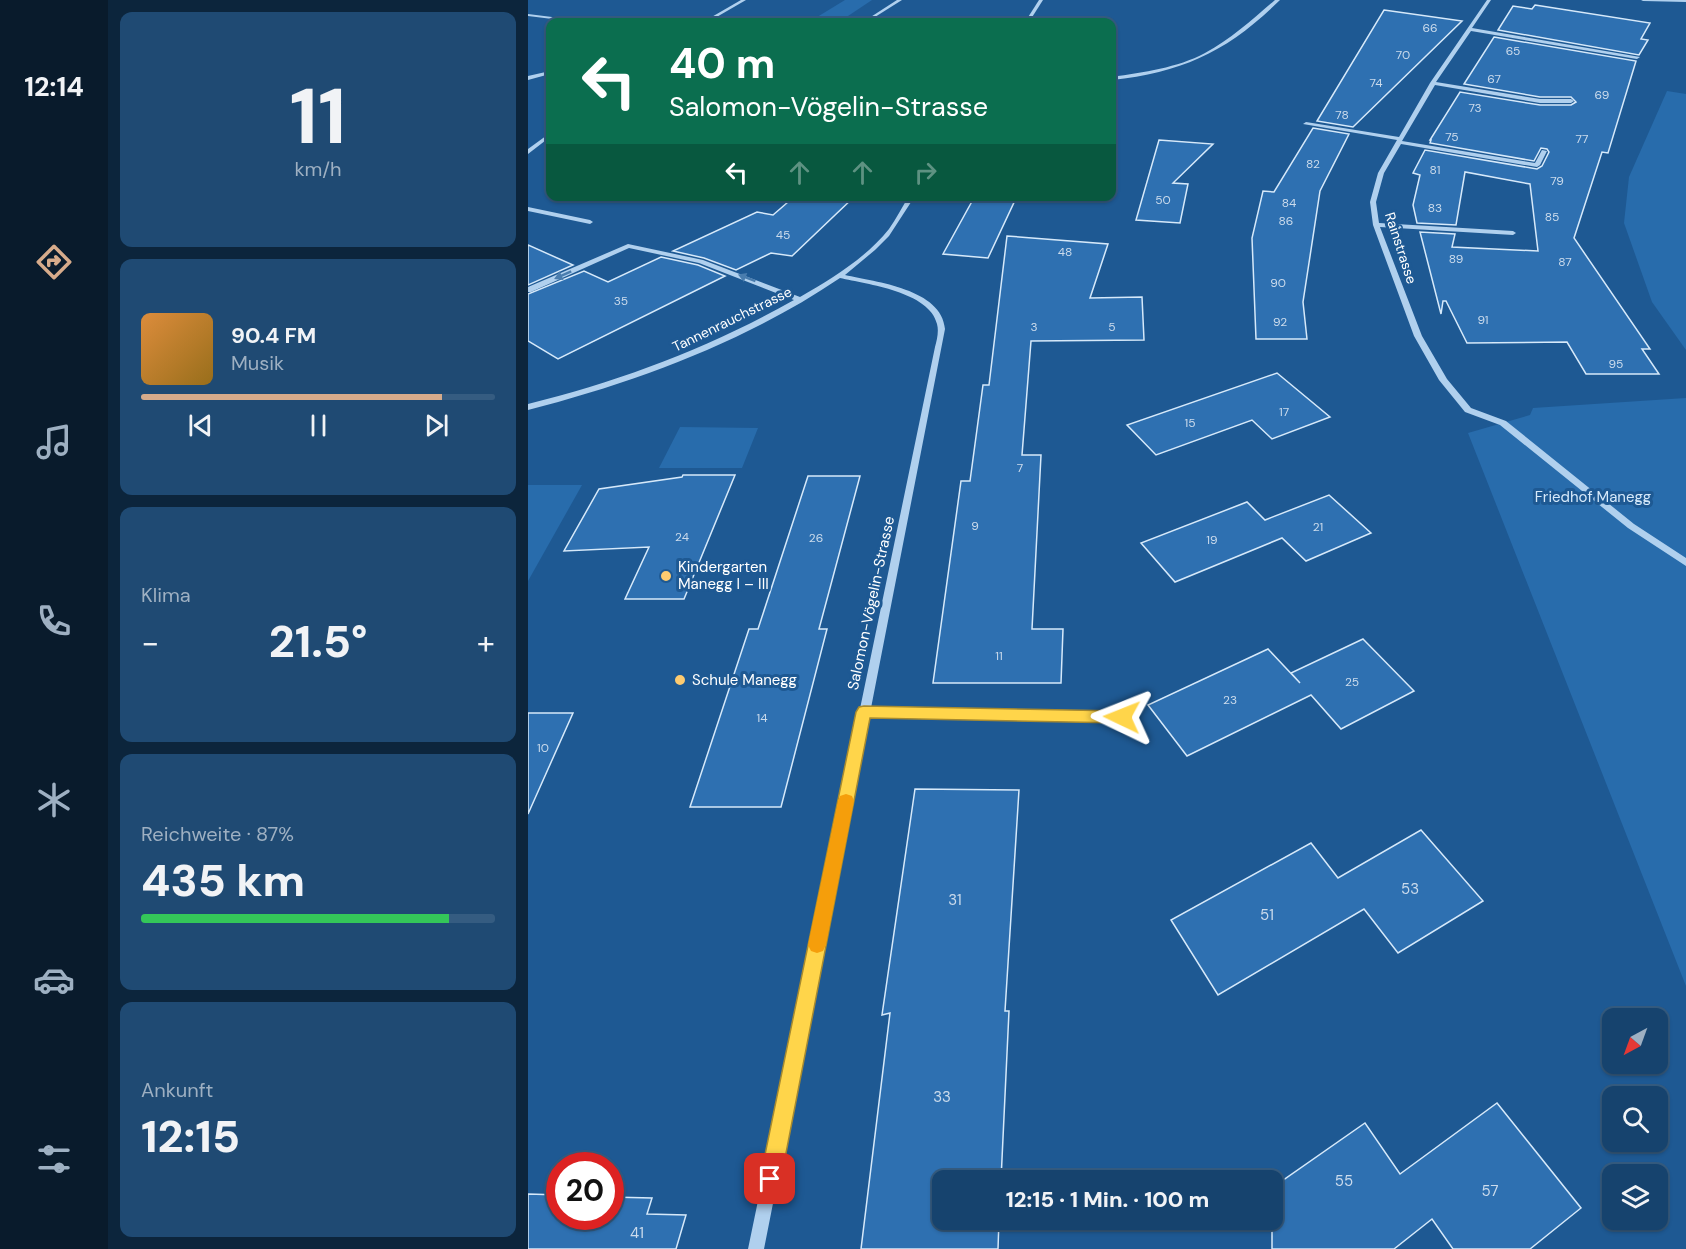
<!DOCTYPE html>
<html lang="de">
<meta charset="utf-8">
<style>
:root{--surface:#16436e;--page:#1f4a73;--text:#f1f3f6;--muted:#9eb0c2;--line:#355c81;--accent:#d6ab8b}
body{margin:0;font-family:"DM Sans",sans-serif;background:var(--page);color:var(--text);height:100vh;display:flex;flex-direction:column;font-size:22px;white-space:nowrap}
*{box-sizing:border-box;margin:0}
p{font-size:20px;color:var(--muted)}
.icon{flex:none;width:33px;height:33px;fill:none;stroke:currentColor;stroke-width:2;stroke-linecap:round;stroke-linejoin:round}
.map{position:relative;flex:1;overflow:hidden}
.sheet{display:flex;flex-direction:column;gap:12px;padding:12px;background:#0c253c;width:420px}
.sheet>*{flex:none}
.guide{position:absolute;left:18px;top:18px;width:570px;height:183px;border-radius:12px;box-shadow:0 2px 4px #0004,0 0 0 2px var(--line);background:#0b6e4f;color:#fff;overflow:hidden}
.needle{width:39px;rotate:221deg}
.tools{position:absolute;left:1074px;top:1008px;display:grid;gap:12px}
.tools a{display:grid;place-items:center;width:66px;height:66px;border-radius:12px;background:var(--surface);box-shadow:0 2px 4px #0004,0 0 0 2px var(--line);font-size:30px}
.speed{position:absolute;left:18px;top:1152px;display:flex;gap:12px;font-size:30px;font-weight:700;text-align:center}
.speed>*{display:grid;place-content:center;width:78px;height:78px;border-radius:50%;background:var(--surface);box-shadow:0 2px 4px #0004,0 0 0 2px var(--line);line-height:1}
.speed .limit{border:9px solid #d22;background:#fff;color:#111}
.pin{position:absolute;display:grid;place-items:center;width:51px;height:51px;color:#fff;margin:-26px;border-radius:12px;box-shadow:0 3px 9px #0006}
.me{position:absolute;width:66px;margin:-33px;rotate:272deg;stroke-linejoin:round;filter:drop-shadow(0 0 4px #0008)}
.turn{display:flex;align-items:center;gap:21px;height:126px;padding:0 24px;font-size:27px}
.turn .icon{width:78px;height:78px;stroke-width:2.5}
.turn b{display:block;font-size:42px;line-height:51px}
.lanes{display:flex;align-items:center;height:57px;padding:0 24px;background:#0003;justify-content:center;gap:30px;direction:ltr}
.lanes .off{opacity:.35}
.big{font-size:45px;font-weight:800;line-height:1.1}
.sheet .tile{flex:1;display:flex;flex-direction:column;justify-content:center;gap:9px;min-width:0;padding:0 21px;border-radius:12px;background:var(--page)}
.sheet .dial{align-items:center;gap:0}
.dial b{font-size:78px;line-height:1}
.song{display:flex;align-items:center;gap:18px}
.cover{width:72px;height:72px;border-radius:9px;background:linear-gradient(135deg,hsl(30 70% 55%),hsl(40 70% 35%))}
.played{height:6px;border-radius:3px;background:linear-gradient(90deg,var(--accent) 85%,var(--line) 85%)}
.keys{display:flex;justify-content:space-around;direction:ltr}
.heat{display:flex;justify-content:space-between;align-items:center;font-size:33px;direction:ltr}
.charge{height:9px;border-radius:4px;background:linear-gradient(90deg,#34c759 87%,var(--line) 0)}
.trip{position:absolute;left:404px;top:1170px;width:351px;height:60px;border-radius:12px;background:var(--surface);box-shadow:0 2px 4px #0004,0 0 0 2px var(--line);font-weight:800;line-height:60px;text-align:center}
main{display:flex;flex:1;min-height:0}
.menu{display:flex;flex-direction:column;width:108px;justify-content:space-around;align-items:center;background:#091b2c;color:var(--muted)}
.menu .icon{width:42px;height:42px}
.menu .active{color:var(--accent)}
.menu b{font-size:27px;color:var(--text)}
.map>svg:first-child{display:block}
.green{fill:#286cac}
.building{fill:#2e70b1;stroke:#d6e9fa;stroke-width:1.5}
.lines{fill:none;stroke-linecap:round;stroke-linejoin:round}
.minor{fill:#b0d0ee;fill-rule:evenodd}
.oneway{fill:#4a7dae}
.route{fill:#ffd54a;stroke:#a68a30;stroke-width:1.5}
.slow{fill:#f59e0b}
.poi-dot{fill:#fdcb70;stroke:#1e5993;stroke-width:2}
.labels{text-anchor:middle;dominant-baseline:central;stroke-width:6;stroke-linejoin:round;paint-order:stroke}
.number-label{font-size:12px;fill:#cbdbec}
.far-street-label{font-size:14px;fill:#fff;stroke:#1e5993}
.park-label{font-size:15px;fill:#d6e9fa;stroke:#1e5993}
.poi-label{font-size:15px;fill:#fff;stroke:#1e5993;text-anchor:start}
.street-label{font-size:15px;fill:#fff;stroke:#1e5993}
.near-number-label{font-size:15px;fill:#cbdbec}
</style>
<main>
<nav class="menu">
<b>12:14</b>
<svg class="icon active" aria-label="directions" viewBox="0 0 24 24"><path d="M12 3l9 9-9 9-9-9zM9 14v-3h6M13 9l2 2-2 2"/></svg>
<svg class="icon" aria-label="music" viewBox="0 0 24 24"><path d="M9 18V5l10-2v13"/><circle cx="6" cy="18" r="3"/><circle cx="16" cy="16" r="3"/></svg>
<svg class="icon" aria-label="phone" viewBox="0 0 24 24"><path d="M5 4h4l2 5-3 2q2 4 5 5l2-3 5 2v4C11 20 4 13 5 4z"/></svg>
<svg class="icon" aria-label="climate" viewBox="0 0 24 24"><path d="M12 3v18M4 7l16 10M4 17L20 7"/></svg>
<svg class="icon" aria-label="car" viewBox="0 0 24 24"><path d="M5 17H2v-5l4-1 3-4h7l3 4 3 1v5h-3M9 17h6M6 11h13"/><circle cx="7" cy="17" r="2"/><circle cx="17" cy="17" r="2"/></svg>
<svg class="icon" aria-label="filters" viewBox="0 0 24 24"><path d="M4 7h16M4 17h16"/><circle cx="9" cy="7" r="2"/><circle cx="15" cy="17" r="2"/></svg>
</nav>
<section class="sheet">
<div class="tile dial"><b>11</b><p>km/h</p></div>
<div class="tile">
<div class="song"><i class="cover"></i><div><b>90.4 FM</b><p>Musik</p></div></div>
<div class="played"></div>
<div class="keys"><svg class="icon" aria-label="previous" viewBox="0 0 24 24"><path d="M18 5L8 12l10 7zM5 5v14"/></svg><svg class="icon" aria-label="pause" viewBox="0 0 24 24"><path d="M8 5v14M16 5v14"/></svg><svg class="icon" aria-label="next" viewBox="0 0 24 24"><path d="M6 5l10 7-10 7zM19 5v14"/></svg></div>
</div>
<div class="tile"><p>Klima</p>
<div class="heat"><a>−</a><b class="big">21.5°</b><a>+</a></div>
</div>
<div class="tile"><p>Reichweite · 87%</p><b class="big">435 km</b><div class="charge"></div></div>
<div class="tile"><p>Ankunft</p><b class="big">12:15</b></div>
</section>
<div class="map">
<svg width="1158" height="1249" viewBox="0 0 1158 1249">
<rect width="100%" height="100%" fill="#1e5993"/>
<g class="green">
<polygon points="317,0 344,0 311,22 281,22"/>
<polygon points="1139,91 1158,94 1158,350 1124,302 1096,223 1101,177"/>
<polygon points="1158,398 1158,986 940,433 1002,415 1005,408"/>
<polygon points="152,427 230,428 214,468 131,468"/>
<polygon points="0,485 54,485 0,581"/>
</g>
<g class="building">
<polygon points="1007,5 1122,23 1113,39 1120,40 1111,55 970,30 985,6 1004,9"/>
<polygon points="856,10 934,21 825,127 789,121"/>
<polygon points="966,37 1108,61 1080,153 1074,152 1046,238 1122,349 1114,349 1131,374 1058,374 1039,342 939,343 918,301 915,301 913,314 892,232 927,234 924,247 1010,251 1002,184 937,172 928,225 889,223 885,205 892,175 885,173 897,150 1009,169 1014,166 1021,152 1019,149 1013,148 1006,161 902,143 903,140 902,140 932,92 1012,105 1043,105 1048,102 1043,97 1012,97 936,84"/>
<polygon points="785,128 821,134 792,191 775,302 779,339 728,339 724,238 735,191 746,192"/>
<polygon points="631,140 685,144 645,183 660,184 652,223 608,220"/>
<polygon points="267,196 327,196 264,256 243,253 208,270 176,258 145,251 229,212 245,215"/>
<polygon points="447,196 489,196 460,258 415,254"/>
<polygon points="479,236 580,244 562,298 614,297 616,340 503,341 494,455 513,455 504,629 535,629 533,683 405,683 433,481 442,481 455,385 461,385"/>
<polygon points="0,245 45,265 0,285"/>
<polygon points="133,257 170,265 197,276 30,359 0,341 0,294 56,271 80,282"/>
<polygon points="749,373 802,417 744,439 724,420 628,455 599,425"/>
<polygon points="155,475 207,475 156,599 97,599 121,547 36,551 71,489 154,477"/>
<polygon points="280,476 332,476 291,629 299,629 253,807 162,807 221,629 230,629"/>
<polygon points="801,495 843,533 778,561 754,538 647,582 613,543 719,502 737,520"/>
<polygon points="835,639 886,691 813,729 783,695 659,756 620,705 740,649 772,683 763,673"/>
<polygon points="0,713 45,713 0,814"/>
<polygon points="387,789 491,790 477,1011 481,1011 473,1180 414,1180 414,1220 471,1220 470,1249 333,1249 362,1013 354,1015"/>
<polygon points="893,830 955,901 870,953 836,909 690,995 643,920 783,843 810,878"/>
<polygon points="969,1103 1053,1208 1002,1249 925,1249 904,1219 866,1249 744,1249 744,1188 837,1123 872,1174"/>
<polygon points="0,1194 32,1195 32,1216 82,1216 82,1197 124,1198 119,1214 158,1215 148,1249 0,1249"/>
</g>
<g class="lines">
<g class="minor">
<polygon points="213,0 218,0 180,22 175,22"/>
<polygon points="369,0 374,0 339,22 335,22"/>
<polygon points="511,0 515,0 501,22 497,22"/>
<path d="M747,0h5c-52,51 -96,72 -168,80v-3c32,-5 65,-9 93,-24 26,-14 48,-34 70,-53z"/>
<polygon points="959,0 963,0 944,28 1112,57 1109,59 943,31 908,82 1012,99 1043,99 1046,101 1043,103 1012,103 907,85 874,141 1007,163 1014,150 1019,151 1012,165 1009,167 873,144 856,173 848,202 851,223 985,231 988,233 985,235 852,227 894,336 919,379 943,408 978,421 1106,524 1158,558 1158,566 1100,528 972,425 937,412 911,380 886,336 845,225 842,202 850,173 869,140 775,124 778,122 871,137 902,83"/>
<polygon points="1113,0 1158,0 1158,2 1115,1"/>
<polygon points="0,14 56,21 58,22 49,22 0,16"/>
<polygon points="22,71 22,74 0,80 0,76"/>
<polygon points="22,133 22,137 0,154 0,149"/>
<path d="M381,196h6l-26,40 -14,14 -30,25c31,7 97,14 100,54l-74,379 251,4 4,2 2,3 -2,3 -4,2 -253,-5 -105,532h-16l187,-902c2,-7 4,-16 2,-23 -7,-32 -70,-40 -97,-46 -93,63 -203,104 -312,132v-6c93,-23 183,-57 266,-104l-95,-37 -70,-15 -98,44h-3v-5l100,-43 75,16 97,37c31,-18 66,-39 89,-68 7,-10 13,-22 20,-33z"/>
<polygon points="0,207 62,220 65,222 62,224 0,211"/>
</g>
</g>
<defs><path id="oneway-solid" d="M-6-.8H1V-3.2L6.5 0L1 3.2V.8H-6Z" transform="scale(1.5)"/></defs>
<g class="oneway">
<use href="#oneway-solid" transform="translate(35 275) rotate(156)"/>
<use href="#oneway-solid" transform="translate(219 278) rotate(-159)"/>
</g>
<polygon class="route" points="336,706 594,711 599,713 602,717 599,722 594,723 342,718 253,1179 250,1186 242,1189 235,1186 232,1179 328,712 331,707"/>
<polygon class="slow" points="318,794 324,796 326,801 298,945 295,951 289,953 283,951 280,945 310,801 312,796"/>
<g class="poi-dot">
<circle cx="138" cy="576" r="6"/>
<circle cx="152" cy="680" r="6"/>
</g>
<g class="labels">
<g class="number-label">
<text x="902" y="28">66</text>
<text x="985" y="51">65</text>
<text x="875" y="55">70</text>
<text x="966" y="79">67</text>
<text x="848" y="83">74</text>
<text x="1074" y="95">69</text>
<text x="947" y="108">73</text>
<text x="814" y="115">78</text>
<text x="924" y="137">75</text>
<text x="1054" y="139">77</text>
<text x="785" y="164">82</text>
<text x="907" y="170">81</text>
<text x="1029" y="181">79</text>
<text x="635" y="200">50</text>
<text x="761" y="203">84</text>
<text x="907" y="208">83</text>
<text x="1024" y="217">85</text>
<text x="758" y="221">86</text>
<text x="255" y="235">45</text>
<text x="537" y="252">48</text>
<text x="928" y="259">89</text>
<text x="1037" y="262">87</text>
<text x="750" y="283">90</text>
<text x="93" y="301">35</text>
<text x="955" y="320">91</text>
<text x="752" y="322">92</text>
<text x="506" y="327">3</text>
<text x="584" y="327">5</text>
<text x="1088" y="364">95</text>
<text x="756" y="412">17</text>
<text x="662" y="423">15</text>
<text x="492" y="468">7</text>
<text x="447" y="526">9</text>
<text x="790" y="527">21</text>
<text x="154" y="537">24</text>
<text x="288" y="538">26</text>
<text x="684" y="540">19</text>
<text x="471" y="656">11</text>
<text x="824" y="682">25</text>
<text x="702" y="700">23</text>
<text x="234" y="718">14</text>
<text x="15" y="748">10</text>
</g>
<g class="far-street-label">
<text transform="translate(873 248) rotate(72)">Rainstrasse</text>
<text transform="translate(204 319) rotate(-26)">Tannenrauchstrasse</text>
</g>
<g class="park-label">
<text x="1065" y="497">Friedhof Manegg</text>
</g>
<g class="poi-label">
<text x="150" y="567">Kindergarten<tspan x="150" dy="17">Manegg I – III</tspan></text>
<text x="164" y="680">Schule Manegg</text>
</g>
<g class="street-label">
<text transform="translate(343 603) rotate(-78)">Salomon-Vögelin-Strasse</text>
</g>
<g class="near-number-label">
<text x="882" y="889">53</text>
<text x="427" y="900">31</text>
<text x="739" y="915">51</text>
<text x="414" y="1097">33</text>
<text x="816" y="1181">55</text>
<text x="962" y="1191">57</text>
<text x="109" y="1233">41</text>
</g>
</g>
</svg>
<div class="tools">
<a><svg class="needle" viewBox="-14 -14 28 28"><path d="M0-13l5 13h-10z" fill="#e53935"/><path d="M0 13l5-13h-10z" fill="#9eb0c2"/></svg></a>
<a><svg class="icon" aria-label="search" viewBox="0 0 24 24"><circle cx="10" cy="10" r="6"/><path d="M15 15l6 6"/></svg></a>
<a><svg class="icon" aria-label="layers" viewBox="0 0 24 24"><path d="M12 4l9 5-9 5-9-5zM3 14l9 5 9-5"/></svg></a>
</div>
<div class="speed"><div class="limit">20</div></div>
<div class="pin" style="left:242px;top:1179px;background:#d93025"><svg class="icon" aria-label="arrive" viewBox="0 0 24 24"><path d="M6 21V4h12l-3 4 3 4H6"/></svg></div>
<svg class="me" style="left:594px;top:717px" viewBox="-20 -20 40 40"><path d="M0-17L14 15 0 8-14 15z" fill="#ffd54a" stroke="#fff" stroke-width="4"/></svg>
<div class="trip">12:15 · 1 Min. · 100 m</div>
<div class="guide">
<div class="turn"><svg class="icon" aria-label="left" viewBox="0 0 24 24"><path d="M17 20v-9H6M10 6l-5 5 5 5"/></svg><div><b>40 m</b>Salomon-Vögelin-Strasse</div></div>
<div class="lanes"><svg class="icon" aria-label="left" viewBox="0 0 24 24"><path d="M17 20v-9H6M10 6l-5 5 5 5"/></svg><svg class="icon off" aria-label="ahead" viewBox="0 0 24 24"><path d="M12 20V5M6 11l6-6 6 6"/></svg><svg class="icon off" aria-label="ahead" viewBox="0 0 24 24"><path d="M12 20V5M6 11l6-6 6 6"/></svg><svg class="icon off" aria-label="right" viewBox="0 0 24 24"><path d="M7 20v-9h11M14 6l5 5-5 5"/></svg></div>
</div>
</div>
</main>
